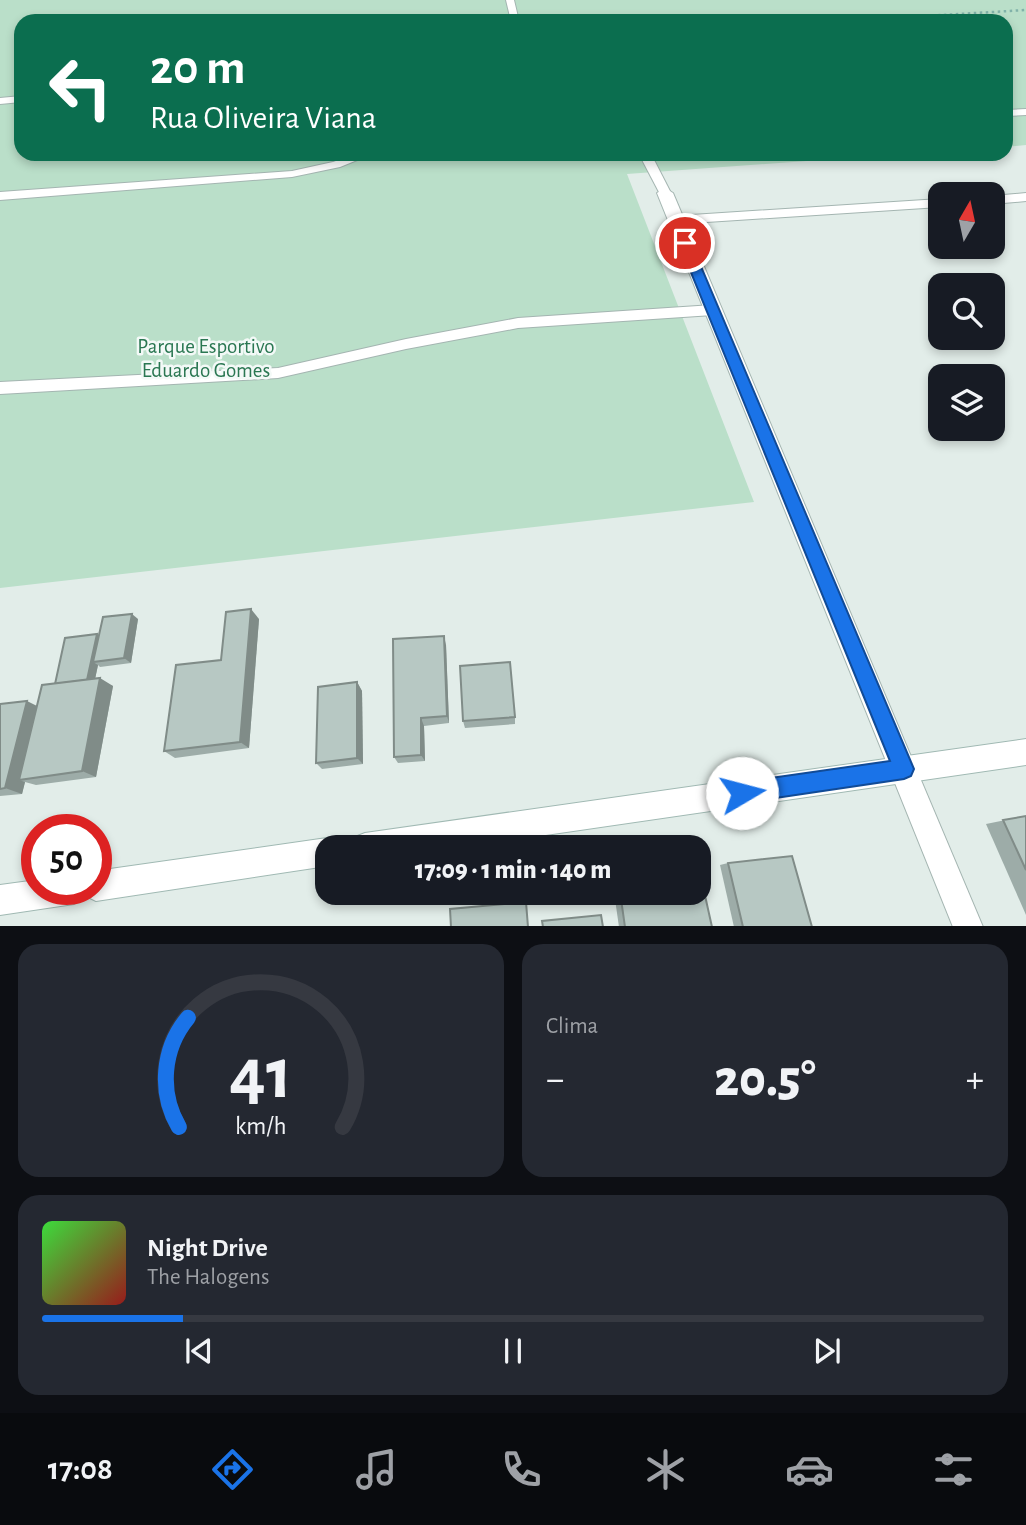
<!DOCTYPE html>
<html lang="pt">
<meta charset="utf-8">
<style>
:root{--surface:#171b24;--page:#242831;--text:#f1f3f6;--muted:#9ea1a6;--line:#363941;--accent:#1a73e8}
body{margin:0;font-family:"Alegreya Sans",sans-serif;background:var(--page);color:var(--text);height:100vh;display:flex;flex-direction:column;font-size:26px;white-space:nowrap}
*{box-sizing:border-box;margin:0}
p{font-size:23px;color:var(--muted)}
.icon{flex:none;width:38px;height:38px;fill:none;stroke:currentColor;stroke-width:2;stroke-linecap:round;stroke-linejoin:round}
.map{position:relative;height:926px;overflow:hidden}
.side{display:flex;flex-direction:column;gap:18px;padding:18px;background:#0d0f14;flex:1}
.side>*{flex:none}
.guide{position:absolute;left:14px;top:14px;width:999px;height:147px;border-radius:21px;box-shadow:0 4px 10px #0003;background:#0b6e4f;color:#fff;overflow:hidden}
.needle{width:46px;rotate:9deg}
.tools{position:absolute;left:928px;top:182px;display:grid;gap:14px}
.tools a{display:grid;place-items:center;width:77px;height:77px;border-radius:14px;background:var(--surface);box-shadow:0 4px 10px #0003;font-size:35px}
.speed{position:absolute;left:21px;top:814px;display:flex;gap:14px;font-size:35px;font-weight:700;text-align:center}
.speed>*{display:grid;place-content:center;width:91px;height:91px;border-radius:50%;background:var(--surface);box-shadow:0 4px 10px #0003;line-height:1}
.speed .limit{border:10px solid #d22;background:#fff;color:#111}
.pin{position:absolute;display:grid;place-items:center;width:60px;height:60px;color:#fff;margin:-30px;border:4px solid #fff;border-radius:50%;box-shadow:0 2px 7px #0007}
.me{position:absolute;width:77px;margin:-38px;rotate:82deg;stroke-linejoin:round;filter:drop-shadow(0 0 5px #0008)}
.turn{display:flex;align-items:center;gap:24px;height:147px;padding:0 21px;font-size:32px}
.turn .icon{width:91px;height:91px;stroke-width:2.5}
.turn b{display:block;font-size:49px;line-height:60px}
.big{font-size:52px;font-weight:800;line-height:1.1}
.side .tile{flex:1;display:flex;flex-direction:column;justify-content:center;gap:10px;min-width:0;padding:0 24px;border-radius:21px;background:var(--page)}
.side .dial{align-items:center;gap:0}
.dial svg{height:182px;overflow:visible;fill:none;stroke:var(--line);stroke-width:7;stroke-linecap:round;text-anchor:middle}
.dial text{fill:var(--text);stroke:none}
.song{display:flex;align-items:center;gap:21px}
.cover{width:84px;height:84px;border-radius:10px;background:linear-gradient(135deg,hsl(120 70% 55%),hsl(0 70% 35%))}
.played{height:7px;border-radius:4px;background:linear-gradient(90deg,var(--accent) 15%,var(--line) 15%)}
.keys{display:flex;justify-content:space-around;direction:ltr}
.heat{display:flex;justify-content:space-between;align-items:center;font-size:38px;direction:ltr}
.side .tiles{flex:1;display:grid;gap:18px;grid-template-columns:1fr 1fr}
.tile:last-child{grid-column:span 2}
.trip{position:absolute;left:315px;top:835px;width:396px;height:70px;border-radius:21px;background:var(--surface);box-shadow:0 4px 10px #0003;font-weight:800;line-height:70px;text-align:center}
.menu{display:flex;height:112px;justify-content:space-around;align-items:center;background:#090b0e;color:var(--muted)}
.menu .icon{width:49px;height:49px}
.menu .selected{color:var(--accent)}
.menu b{font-size:32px;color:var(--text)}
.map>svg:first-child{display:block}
.green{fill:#badfc9}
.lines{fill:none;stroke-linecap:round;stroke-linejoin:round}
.service-casing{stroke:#a4b5b1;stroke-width:2}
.minor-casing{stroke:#a4b5b1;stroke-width:2}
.secondary-casing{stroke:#a0b9b3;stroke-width:2}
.path{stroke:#81b2a9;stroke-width:2.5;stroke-dasharray:2.5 3.5;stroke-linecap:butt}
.service{fill:#fff;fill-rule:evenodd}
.minor{fill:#fff;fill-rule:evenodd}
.secondary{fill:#fff;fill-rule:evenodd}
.wall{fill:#9daca8}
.shaded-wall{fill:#808c88}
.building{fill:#b7c8c3;stroke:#808c88;stroke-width:2}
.route{fill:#1a73e8;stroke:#114b97;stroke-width:2}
.labels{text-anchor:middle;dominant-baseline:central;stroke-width:5;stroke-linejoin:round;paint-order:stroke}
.park-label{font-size:21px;fill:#2a7752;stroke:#f3f9f7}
</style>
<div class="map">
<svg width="1026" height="927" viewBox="0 0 1026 927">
<rect width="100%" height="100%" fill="#e2ede9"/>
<polygon class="green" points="0,0 1026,0 1026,145 1006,147 1006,21 21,21 21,154 904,154 627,174 754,502 0,588"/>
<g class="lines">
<defs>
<g id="service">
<polygon points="506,0 514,0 518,17 525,21 511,21"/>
<polygon points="21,96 21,102 0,104 0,98"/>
<polygon points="1026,109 1026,115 1006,116 1006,110"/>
<polygon points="356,154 372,154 340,167 292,177 0,200 0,192 292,171 333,162"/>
<polygon points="639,154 651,154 671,193 669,196 661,196"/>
<polygon points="1026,193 1026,201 992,204 992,196"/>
<polygon points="940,199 940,207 676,224 670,220 676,216"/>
<polygon points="713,305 720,310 713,315 518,328 406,349 278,378 0,394 0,382 278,368 406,339 518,318"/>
</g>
<polygon id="minor" points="665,188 673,193 983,927 953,927 657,193"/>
<g id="secondary">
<polygon points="1026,739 1026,765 464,847 351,847 355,837 365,833"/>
<polygon points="327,838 337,842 339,847 327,847 327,866 96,901 86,896 74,904 0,915 0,885 37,880 37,889 96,889 96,871"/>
</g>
</defs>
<use href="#service" class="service-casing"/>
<use href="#minor" class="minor-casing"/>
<use href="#secondary" class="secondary-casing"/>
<polyline class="path" points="842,21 1026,10"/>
<use href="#service" class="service"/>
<use href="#minor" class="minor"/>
<use href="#secondary" class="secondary"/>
</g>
<g class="wall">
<polygon points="138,619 131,663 100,667 98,665 95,679 113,686 96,777 36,785 25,782 22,794 0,796 0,704 37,706 97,634 99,636"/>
<polygon points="259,619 249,748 175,758 164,751 221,660"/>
<polygon points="446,645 449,723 424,726 425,761 398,763 394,757"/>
<polygon points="357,682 362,691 363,764 322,769 316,763"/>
<polygon points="515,717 515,724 465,728 463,721"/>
<polygon points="1026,816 1026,915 986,824"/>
<polygon points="728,863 812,927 734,927 720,865"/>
<polygon points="614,892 698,892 712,927 619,927"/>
</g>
<g class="shaded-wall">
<polygon points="251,609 259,619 249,748 240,742"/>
<polygon points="132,614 138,619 131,663 124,658"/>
<polygon points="97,634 103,639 93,662 98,665 94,684 87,680"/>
<polygon points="444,636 446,645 449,723 447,716"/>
<polygon points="100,678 113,686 96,777 82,771"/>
<polygon points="357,682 362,691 363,764 357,758"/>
<polygon points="27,701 43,709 19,780 25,782 22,794 5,788"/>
<polygon points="421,718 424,726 425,761 421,755"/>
</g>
<g class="building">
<polygon points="251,609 240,742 164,751 176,665 221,660 226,612"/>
<polygon points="132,614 124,658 93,662 103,617"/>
<polygon points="97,634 87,680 55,684 65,638"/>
<polygon points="444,636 447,716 421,718 421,755 394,757 393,639"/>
<polygon points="510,662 515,717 463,721 460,666"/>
<polygon points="100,678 82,771 19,780 42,685"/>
<polygon points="357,682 357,758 316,763 318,687"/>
<polygon points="27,701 5,788 0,789 0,704"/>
<polygon points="1026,816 1026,870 1003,820"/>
<polygon points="792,856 812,927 743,927 728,863"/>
<polygon points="698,864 712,927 625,927 620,892 698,892"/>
<polygon points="526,902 528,927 451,927 450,909"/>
<polygon points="601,915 603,927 543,927 542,921"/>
</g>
<polygon class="route" points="685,238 691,243 914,769 911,776 904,779 742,803 735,800 732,793 735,785 742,782 890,761 679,243"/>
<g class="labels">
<g class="park-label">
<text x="206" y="346">Parque Esportivo<tspan x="206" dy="24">Eduardo Gomes</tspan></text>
</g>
</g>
</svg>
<div class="tools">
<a><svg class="needle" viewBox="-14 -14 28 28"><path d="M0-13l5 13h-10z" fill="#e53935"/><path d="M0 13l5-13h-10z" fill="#9ea1a6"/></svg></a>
<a><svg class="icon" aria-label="search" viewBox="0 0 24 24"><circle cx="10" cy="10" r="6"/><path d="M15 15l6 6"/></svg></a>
<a><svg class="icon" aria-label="layers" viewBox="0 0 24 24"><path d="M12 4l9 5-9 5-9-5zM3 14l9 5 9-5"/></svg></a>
</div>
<div class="speed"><div class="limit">50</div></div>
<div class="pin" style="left:685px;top:243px;background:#d93025"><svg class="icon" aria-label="arrive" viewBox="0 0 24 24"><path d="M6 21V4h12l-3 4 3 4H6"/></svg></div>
<svg class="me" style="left:742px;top:793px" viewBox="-20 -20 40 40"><circle r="19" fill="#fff"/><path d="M0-13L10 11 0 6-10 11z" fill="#1a73e8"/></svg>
<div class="trip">17:09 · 1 min · 140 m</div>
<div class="guide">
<div class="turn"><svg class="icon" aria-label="left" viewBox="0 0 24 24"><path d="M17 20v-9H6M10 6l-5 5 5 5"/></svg><div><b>20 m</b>Rua Oliveira Viana</div></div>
</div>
</div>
<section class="side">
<div class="tiles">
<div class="tile dial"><svg viewBox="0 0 100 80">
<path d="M14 69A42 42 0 1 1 86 69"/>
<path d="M14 69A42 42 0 0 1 18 21" stroke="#1a73e8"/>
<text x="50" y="56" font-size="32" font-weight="700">41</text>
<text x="50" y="72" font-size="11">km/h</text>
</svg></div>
<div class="tile"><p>Clima</p>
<div class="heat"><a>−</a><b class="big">20.5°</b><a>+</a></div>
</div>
<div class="tile">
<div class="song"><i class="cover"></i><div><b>Night Drive</b><p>The Halogens</p></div></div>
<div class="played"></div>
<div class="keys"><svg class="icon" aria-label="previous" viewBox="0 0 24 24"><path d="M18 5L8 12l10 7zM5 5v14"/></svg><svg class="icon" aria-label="pause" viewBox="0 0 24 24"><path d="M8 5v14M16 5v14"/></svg><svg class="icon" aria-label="next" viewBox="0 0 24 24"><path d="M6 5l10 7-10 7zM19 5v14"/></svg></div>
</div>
</div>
</section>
<nav class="menu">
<b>17:08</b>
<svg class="icon selected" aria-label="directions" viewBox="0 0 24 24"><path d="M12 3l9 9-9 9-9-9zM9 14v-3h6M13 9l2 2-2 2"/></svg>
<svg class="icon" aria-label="music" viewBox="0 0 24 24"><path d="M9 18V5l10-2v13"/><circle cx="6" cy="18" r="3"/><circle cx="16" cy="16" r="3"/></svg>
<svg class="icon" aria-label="phone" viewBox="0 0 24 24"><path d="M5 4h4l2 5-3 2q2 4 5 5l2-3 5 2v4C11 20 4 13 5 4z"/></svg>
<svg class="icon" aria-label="climate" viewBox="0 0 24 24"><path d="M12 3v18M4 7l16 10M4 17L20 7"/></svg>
<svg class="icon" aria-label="car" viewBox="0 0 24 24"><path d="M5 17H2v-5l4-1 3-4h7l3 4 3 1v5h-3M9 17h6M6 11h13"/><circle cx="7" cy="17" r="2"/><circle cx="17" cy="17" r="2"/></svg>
<svg class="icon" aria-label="filters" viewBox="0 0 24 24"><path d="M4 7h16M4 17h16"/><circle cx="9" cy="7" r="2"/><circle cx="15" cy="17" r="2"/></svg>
</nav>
